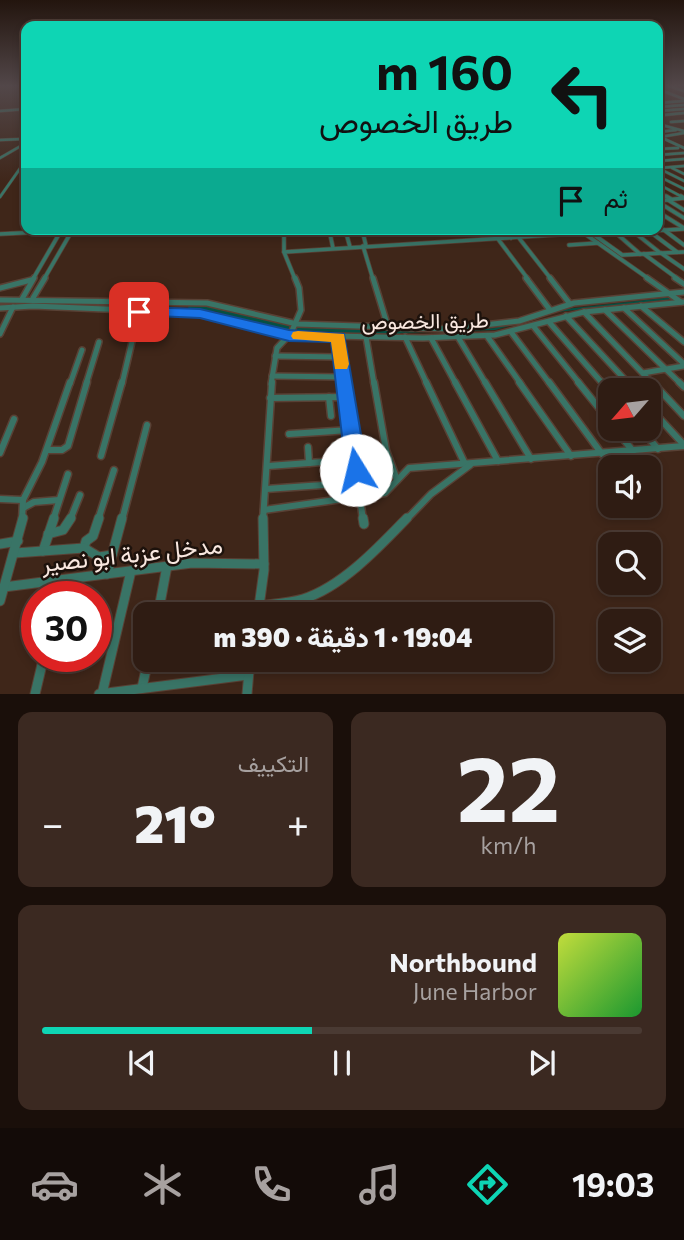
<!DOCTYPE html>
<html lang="ar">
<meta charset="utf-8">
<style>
:root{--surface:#2f1c13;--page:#3b2921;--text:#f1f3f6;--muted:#a7a1a0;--line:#4a3a33;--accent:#0ed5b4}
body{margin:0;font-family:Commissioner,Vazirmatn,sans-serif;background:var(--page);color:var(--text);direction:rtl;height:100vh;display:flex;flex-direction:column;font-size:26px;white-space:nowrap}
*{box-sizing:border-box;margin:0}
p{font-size:23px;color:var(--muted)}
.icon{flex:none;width:38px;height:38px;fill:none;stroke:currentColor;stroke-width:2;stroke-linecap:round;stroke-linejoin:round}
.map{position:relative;height:694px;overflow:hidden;direction:ltr}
.drawer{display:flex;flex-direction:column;gap:18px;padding:18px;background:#1a0f0a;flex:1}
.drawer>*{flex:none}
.top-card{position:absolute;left:21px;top:21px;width:642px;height:214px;border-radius:14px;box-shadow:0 4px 10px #0003,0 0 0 2px var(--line);direction:rtl;background:#0ed5b4;color:#111;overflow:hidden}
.needle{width:46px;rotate:242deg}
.fabs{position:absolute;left:598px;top:378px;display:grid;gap:14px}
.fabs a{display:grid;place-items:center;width:63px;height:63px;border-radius:14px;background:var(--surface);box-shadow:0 4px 10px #0003,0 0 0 2px var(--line);font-size:35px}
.speed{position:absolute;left:21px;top:581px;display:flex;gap:14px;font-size:35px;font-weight:700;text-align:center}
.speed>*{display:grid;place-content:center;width:91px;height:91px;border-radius:50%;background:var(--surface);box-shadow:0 4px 10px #0003,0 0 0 2px var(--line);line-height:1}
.speed .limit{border:10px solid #d22;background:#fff;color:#111}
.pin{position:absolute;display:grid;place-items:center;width:60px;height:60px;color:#fff;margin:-30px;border-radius:14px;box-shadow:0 4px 10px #0006}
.me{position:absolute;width:77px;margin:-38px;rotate:351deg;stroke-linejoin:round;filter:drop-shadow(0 0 5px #0008)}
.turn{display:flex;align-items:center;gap:24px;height:147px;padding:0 35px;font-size:32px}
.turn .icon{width:91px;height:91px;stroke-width:2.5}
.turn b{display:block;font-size:49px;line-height:60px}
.then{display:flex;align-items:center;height:66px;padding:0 35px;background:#0003;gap:14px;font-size:26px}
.big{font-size:52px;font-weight:800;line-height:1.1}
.drawer .widget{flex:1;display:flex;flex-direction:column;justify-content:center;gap:10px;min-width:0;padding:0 24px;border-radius:14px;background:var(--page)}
.drawer .dial{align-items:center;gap:0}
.dial b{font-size:91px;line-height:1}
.song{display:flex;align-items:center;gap:21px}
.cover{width:84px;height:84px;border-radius:10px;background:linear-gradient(135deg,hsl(70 70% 55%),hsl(130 70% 35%))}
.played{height:7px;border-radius:4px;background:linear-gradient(90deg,var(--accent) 45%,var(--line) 45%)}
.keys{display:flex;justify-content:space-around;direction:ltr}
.heat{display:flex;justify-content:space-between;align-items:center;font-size:38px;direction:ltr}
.drawer .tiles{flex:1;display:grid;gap:18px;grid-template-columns:1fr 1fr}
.widget:last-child{grid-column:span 2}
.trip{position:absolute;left:133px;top:602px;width:420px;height:70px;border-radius:14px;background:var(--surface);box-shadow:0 4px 10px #0003,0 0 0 2px var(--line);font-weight:800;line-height:70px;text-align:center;direction:rtl}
.dock{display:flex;height:112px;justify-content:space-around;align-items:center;background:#130b08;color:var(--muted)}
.dock .icon{width:49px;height:49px}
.dock .current{color:var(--accent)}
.dock b{font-size:32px;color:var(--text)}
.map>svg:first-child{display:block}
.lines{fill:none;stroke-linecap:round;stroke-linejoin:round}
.stream{stroke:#065043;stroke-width:2}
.canal{stroke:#065043;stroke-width:7}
.street-far4-casing{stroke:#594135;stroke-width:3.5}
.street-far3-casing{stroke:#594135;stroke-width:5}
.street-far2-casing{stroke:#594135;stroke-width:8}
.street-far1-casing{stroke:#594135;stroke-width:9}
.street-casing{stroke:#594135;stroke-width:11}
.street-far4{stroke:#397466;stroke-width:2.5}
.street-far3{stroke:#397466;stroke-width:3.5}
.street-far2{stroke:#397466;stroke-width:5}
.street-far1{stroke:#397466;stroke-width:6}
.street{stroke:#397466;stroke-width:9}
.route{fill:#1a73e8;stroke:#114b97;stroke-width:2}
.slow{fill:#f59e0b}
.labels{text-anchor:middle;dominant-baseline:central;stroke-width:5;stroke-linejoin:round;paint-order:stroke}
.street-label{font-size:21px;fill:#f9e8e0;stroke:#1d120c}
.near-street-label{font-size:24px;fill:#f9e8e0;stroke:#1d120c}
</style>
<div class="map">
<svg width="684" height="694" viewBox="0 0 684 694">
<rect width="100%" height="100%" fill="#3f2619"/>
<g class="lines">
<g class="stream">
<polyline points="557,311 673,298"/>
<polyline points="397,332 495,329 551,313"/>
</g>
<g class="canal">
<polyline points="107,304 140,305"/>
<polyline points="191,305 216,308 273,325 397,332"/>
</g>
<defs>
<g id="street-far4">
<polyline points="669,86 684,91"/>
<polyline points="658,89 684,99"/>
<polyline points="658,103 684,101"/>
<polyline points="658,107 684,105"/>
<polyline points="0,111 26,109"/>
<polyline points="658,111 684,109"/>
<polyline points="664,115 684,113"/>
<polyline points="671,122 684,121"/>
<polyline points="658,124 684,131"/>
<polyline points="658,132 676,130"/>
<polyline points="658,136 684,148"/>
<polyline points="660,137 684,133"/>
<polyline points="0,140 22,139"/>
<polyline points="658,149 678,148"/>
<polyline points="658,155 684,153"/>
<polyline points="0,158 26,143"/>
<polyline points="658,161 684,159"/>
<polyline points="658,168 684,181"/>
<polyline points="659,168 684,166"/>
<polyline points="672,168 684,174"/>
<polyline points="658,176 684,189"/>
<polyline points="658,184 684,198"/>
<polyline points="658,193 669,198"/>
<polyline points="0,197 26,160"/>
</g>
<g id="street-far3">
<polyline points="666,196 671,199"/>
<polyline points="681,196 684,198"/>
<polyline points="668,200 684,210"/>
<polyline points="658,201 684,198"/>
<polyline points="658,202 684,218"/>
<polyline points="658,212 684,228"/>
<polyline points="284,229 284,252 295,279"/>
<polyline points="329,229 333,248"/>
<polyline points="345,229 350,247"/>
<polyline points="362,229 366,246"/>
<polyline points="504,229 511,238"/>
<polyline points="578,229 649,279"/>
<polyline points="586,229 621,254"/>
<polyline points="664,230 684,245"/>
<polyline points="649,231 677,252"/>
<polyline points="634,232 659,252"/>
<polyline points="616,233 640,254"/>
<polyline points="0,234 61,231"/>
<polyline points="593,234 684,229"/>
<polyline points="519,238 551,279"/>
<polyline points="498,239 528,279"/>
<polyline points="569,245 598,243"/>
<polyline points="363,246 373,279"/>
<polyline points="284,252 584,233"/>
<polyline points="661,253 684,269"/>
<polyline points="644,254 678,279"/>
<polyline points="622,255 684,252"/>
<polyline points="33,279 62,229"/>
<polyline points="44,279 73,229"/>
</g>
<g id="street-far2">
<polyline points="373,278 388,327"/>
<polyline points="526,278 550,310"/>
<polyline points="550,278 570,304"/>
<polyline points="647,278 681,302"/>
<polyline points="675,278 684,284"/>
<polyline points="0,288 31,280"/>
<polyline points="33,298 45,278"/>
<polyline points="22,299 34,278"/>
<polyline points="0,300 207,303 297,324 450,329 519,321 574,303 684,292"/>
<polyline points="641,306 684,342"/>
<polyline points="0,308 33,306 200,313 289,335 423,338 495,335 584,312 684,302"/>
<polyline points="624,308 684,364"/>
<polyline points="605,310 681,384"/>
<polyline points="584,312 653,384"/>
<polyline points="566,316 629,384"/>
<polyline points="549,322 603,384"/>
<polyline points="534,327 580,384"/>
<polyline points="511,332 550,384"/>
<polyline points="0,334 13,307"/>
<polyline points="487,336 521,384"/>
<polyline points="338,337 345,384"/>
<polyline points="366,337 374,384"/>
<polyline points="405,337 427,384"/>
<polyline points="458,337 486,384"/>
<polyline points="431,338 456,384"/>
<polyline points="275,356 340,357"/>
<polyline points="643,373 684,366"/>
<polyline points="272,376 343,377"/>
<polyline points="70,384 82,350"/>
<polyline points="86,384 99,342"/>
<polyline points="122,384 139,312"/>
<polyline points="271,384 277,348 291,333 301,310 299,288 295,278"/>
</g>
<g id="street-far1">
<polyline points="344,382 363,520"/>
<polyline points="374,382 386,450 397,480"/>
<polyline points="426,382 465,464"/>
<polyline points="455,382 498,461"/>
<polyline points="485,382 531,459"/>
<polyline points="519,382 571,456"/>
<polyline points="549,382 602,454"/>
<polyline points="578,382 611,423"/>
<polyline points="602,382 611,393"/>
<polyline points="627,382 634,390"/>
<polyline points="652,382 684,416"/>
<polyline points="679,382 684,387"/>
<polyline points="329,397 331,416"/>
<polyline points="270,398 345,397"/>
<polyline points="649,407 684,445"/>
<polyline points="615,429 633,451"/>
<polyline points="641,429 658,449"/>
<polyline points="289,434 350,430"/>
<polyline points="308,447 309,463"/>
<polyline points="47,450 62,450 68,446 87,382"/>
<polyline points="0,453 14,419"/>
<polyline points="101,456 122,382"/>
<polyline points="268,466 336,461"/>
<polyline points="266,489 337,484 335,445 352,444"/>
<polyline points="0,499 23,500"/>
<polyline points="23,508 34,502 59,500"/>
<polyline points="264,510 385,493 409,468 684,446"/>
<polyline points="22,520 23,500 42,462 70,382"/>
<polyline points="53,520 68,474"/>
<polyline points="70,520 80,495"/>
<polyline points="98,520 114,470"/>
<polyline points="122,520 147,425"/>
<polyline points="263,520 272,382"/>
<polyline points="406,520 431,494 470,465"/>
</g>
<g id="street">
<polyline points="363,518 364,524"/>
<polyline points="48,534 63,530 71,518"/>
<polyline points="0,544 18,541"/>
<polyline points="84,548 86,541 93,536 99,518"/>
<polyline points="43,551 54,518"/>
<polyline points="15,553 84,548 99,557 112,555"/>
<polyline points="107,574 122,518"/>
<polyline points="4,587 192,563 264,564"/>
<polyline points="59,597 63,580"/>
<polyline points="0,601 23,518"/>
<path d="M259,606c14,-2 30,-3 44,-7 39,-12 77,-53 104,-81"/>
<polyline points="158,614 167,566"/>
<polyline points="258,614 264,570 263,518"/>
<polyline points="142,688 148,660"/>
<polyline points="35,694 44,656"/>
<polyline points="99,694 248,675"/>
<polyline points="102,694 131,571"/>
<polyline points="247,694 250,660"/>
</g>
</defs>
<use href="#street-far4" class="street-far4-casing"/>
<use href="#street-far3" class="street-far3-casing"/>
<use href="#street-far2" class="street-far2-casing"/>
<use href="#street-far1" class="street-far1-casing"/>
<use href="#street" class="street-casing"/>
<use href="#street-far4" class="street-far4"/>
<use href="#street-far3" class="street-far3"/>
<use href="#street-far2" class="street-far2"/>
<use href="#street-far1" class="street-far1"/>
<use href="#street" class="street"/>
</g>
<linearGradient id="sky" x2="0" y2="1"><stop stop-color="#23150e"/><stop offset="0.47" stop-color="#524749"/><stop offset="1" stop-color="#524749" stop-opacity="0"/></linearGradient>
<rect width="684" height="183" fill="url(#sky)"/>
<polygon class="route" points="139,307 200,309 289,330 344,334 367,470 364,476 356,479 349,476 346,470 331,342 289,341 200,318 134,315 132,312"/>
<polygon class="slow" points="298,331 344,334 349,364 347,369 335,369 331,342 293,339 291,336 293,332"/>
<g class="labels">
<g class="street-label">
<text transform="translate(425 320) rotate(-1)">طريق الخصوص</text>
</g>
<g class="near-street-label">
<text transform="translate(132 553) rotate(-6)">مدخل عزبة ابو نصير</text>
</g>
</g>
</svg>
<div class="fabs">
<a><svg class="needle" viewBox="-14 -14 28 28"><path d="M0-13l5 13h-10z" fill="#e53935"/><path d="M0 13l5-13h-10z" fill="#a7a1a0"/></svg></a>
<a><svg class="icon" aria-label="sound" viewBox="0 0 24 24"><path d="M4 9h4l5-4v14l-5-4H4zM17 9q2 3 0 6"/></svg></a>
<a><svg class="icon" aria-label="search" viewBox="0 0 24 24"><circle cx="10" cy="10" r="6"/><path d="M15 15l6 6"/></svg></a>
<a><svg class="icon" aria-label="layers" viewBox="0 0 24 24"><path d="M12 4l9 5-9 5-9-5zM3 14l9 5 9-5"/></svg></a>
</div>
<div class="speed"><div class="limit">30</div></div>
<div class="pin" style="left:139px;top:312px;background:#d93025"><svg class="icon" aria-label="arrive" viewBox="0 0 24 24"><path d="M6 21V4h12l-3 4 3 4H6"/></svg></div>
<svg class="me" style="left:356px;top:470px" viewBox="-20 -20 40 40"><circle r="19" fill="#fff"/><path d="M0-13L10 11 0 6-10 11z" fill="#1a73e8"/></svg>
<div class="trip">19:04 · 1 دقيقة · 390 m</div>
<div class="top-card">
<div class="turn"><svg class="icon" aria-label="left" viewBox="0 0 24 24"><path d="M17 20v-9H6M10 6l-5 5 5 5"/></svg><div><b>160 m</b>طريق الخصوص</div></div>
<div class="then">ثم<svg class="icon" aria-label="arrive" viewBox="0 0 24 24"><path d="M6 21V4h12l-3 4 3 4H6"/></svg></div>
</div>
</div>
<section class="drawer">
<div class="tiles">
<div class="widget dial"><b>22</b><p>km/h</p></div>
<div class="widget"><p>التكييف</p>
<div class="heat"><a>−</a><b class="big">21°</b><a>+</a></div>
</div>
<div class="widget">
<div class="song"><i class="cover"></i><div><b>Northbound</b><p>June Harbor</p></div></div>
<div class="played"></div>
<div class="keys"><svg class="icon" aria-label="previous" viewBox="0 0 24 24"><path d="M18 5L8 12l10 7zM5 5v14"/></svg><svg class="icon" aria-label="pause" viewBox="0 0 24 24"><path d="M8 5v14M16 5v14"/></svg><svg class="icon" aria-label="next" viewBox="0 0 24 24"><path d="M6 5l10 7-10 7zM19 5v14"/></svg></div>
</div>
</div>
</section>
<nav class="dock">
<b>19:03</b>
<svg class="icon current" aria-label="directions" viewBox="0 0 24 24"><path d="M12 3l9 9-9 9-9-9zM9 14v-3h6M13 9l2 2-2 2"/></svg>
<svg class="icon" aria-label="music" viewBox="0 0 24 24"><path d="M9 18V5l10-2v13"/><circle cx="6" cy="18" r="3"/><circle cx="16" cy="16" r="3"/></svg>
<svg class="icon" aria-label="phone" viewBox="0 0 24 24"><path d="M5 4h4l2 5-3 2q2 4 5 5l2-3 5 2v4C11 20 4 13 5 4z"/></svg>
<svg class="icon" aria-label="climate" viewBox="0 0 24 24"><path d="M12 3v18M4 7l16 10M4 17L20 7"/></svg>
<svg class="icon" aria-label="car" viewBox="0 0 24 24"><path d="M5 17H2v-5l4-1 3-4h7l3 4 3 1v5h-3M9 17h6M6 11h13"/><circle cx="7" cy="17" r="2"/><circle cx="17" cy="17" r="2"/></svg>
</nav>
